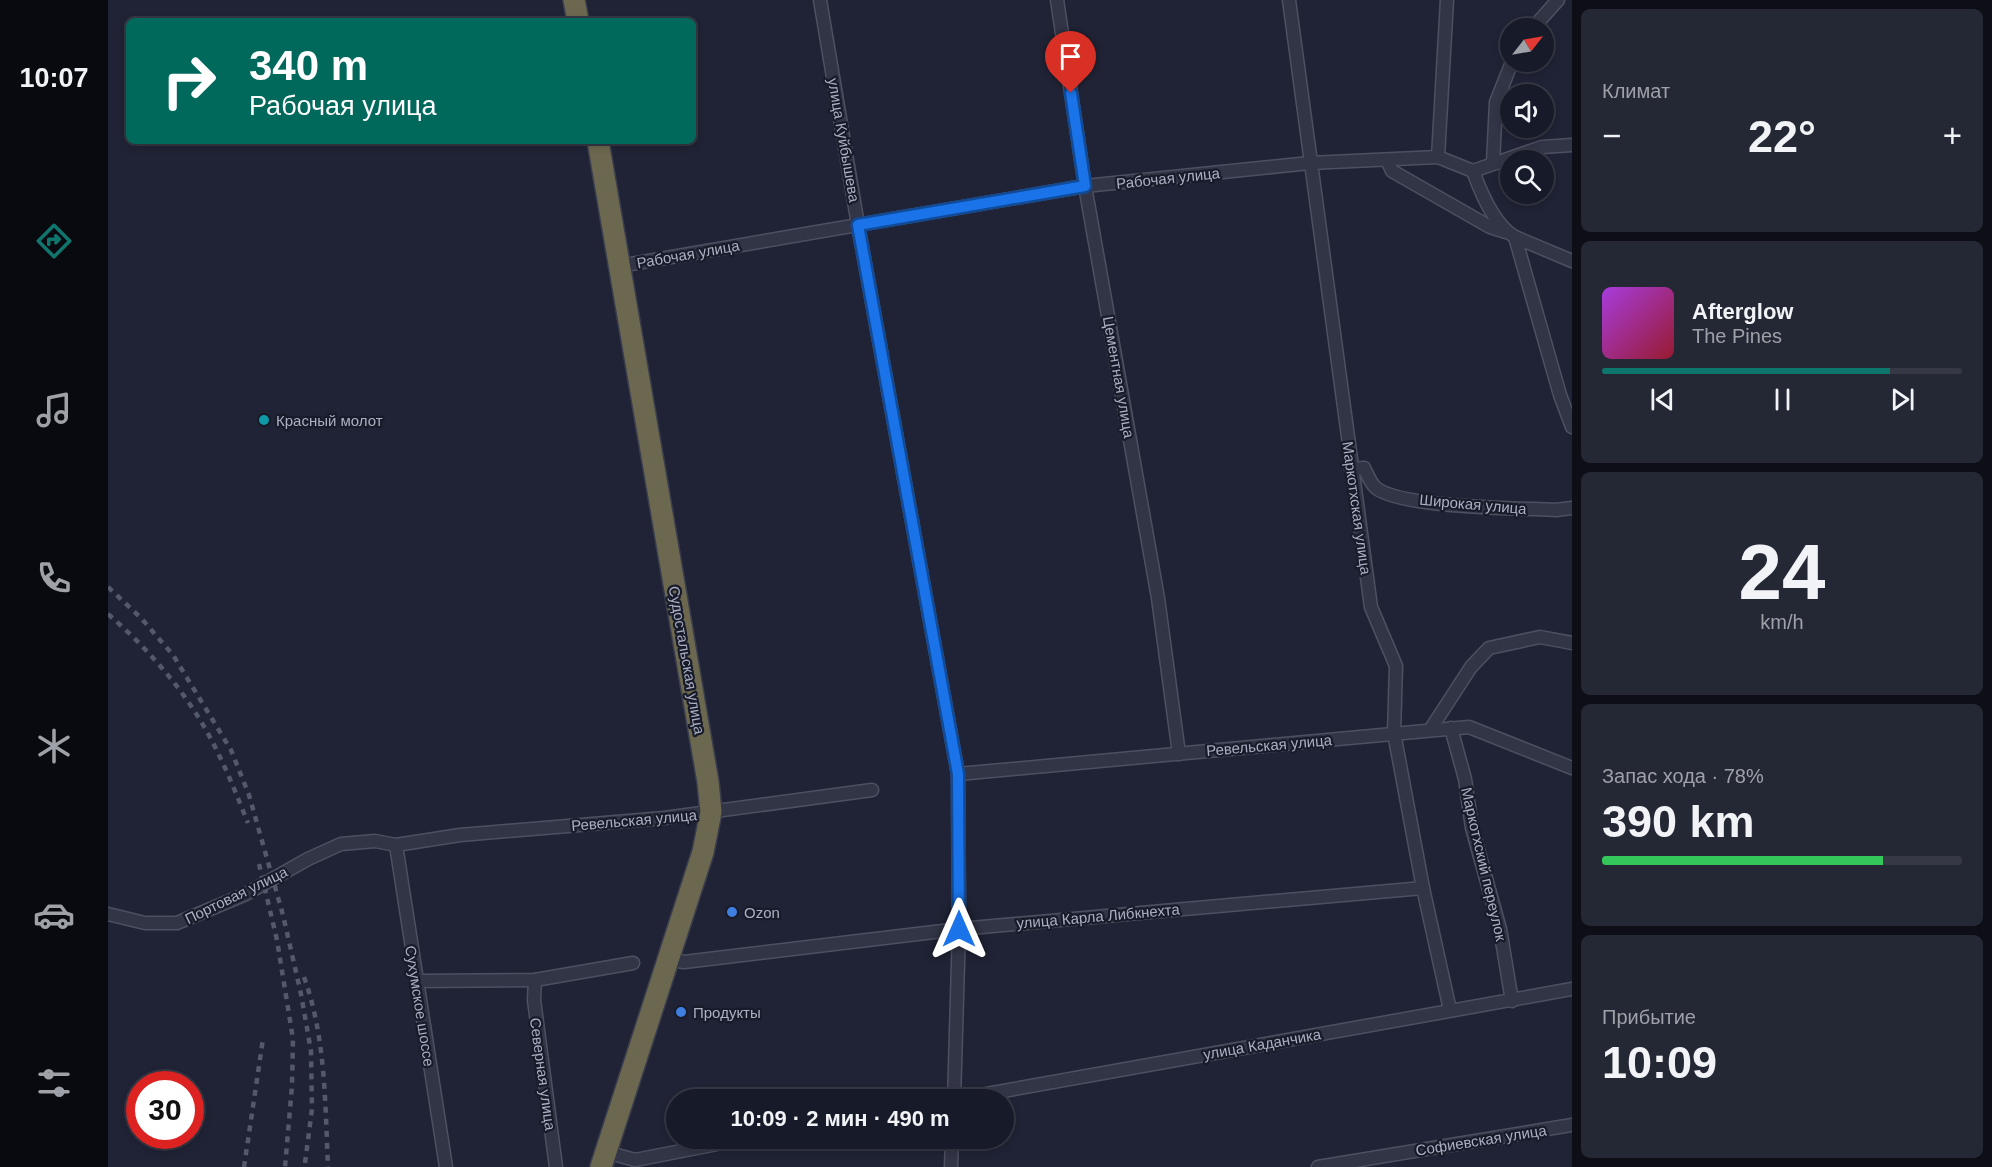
<!DOCTYPE html>
<html lang="ru">
<meta charset="utf-8">
<style>
:root{--surface:#171a28;--page:#242734;--text:#f1f3f6;--muted:#9ea1a8;--line:#363845;--accent:#0f766e}
body{margin:0;font-family:Arial,sans-serif;background:var(--page);color:var(--text);height:100vh;display:flex;flex-direction:column;font-size:22px;white-space:nowrap}
*{box-sizing:border-box;margin:0}
p{font-size:20px;color:var(--muted)}
.icon{flex:none;width:33px;height:33px;fill:none;stroke:currentColor;stroke-width:2;stroke-linecap:round;stroke-linejoin:round}
.map{position:relative;flex:1;overflow:hidden}
.panel{display:flex;flex-direction:column;gap:9px;padding:9px;background:#0d0e16;width:420px}
.panel>*{flex:none}
.top-card{position:absolute;left:18px;top:18px;width:570px;height:126px;border-radius:9px;box-shadow:0 3px 9px #0003,0 0 0 2px var(--line);background:#00695c;color:#fff;overflow:hidden}
.needle{width:39px;rotate:59deg}
.fabs{position:absolute;left:1392px;top:18px;display:grid;gap:12px}
.fabs a{display:grid;place-items:center;width:54px;height:54px;border-radius:50%;background:var(--surface);box-shadow:0 3px 9px #0003,0 0 0 2px var(--line);font-size:30px}
.speed{position:absolute;left:18px;top:1071px;display:flex;gap:12px;font-size:30px;font-weight:700;text-align:center}
.speed>*{display:grid;place-content:center;width:78px;height:78px;border-radius:50%;background:var(--surface);box-shadow:0 3px 9px #0003,0 0 0 2px var(--line);line-height:1}
.speed .limit{border:9px solid #d22;background:#fff;color:#111}
.pin{position:absolute;display:grid;place-items:center;width:51px;height:51px;color:#fff;margin:-62px -26px;border-radius:50% 50% 50% 0;rotate:-45deg;box-shadow:0 0 6px #0007}
.pin .icon{rotate:45deg}
.me{position:absolute;width:66px;margin:-33px;rotate:0deg;stroke-linejoin:round;filter:drop-shadow(0 0 4px #0008)}
.turn{display:flex;align-items:center;gap:21px;height:126px;padding:0 24px;font-size:27px}
.turn .icon{width:78px;height:78px;stroke-width:2.5}
.turn b{display:block;font-size:42px;line-height:51px}
.big{font-size:45px;font-weight:800;line-height:1.1}
.panel .widget{flex:1;display:flex;flex-direction:column;justify-content:center;gap:9px;min-width:0;padding:0 21px;border-radius:9px;background:var(--page)}
.panel .dial{align-items:center;gap:0}
.dial b{font-size:78px;line-height:1}
.song{display:flex;align-items:center;gap:18px}
.cover{width:72px;height:72px;border-radius:9px;background:linear-gradient(135deg,hsl(280 70% 55%),hsl(350 70% 35%))}
.played{height:6px;border-radius:3px;background:linear-gradient(90deg,var(--accent) 80%,var(--line) 80%)}
.keys{display:flex;justify-content:space-around;direction:ltr}
.heat{display:flex;justify-content:space-between;align-items:center;font-size:33px;direction:ltr}
.charge{height:9px;border-radius:4px;background:linear-gradient(90deg,#34c759 78%,var(--line) 0)}
.trip{position:absolute;left:558px;top:1089px;width:348px;height:60px;border-radius:30px;background:var(--surface);box-shadow:0 3px 9px #0003,0 0 0 2px var(--line);font-weight:800;line-height:60px;text-align:center}
main{display:flex;flex:1;min-height:0}
.tabs{display:flex;flex-direction:column;width:108px;justify-content:space-around;align-items:center;background:#090a10;color:var(--muted)}
.tabs .icon{width:42px;height:42px}
.tabs .current{color:var(--accent)}
.tabs b{font-size:27px;color:var(--text)}
.map>svg:first-child{display:block}
.lines{fill:none;stroke-linecap:round;stroke-linejoin:round}
.street-casing{stroke:#4d5061;stroke-width:15}
.highway-casing{stroke:#3a3d4d;stroke-width:24}
.street{stroke:#323546;stroke-width:12}
.highway{stroke:#6c684f;stroke-width:21}
.rail{stroke:#54586d;stroke-width:4.5;stroke-dasharray:6 6;stroke-linecap:butt}
.route-casing{stroke:#114b97;stroke-width:15}
.route{stroke:#1a73e8;stroke-width:10}
.culture-dot{fill:#0f9aa8;stroke:#181b2a;stroke-width:2}
.shop-dot{fill:#3f7fe0;stroke:#181b2a;stroke-width:2}
.labels{text-anchor:middle;dominant-baseline:central;stroke-width:4.5;stroke-linejoin:round;paint-order:stroke}
.street-label{font-size:15px;fill:#acafc3;stroke:#181b2a}
.poi-label{font-size:15px;fill:#acafc3;stroke:#181b2a;text-anchor:start}
</style>
<main>
<nav class="tabs">
<b>10:07</b>
<svg class="icon current" aria-label="directions" viewBox="0 0 24 24"><path d="M12 3l9 9-9 9-9-9zM9 14v-3h6M13 9l2 2-2 2"/></svg>
<svg class="icon" aria-label="music" viewBox="0 0 24 24"><path d="M9 18V5l10-2v13"/><circle cx="6" cy="18" r="3"/><circle cx="16" cy="16" r="3"/></svg>
<svg class="icon" aria-label="phone" viewBox="0 0 24 24"><path d="M5 4h4l2 5-3 2q2 4 5 5l2-3 5 2v4C11 20 4 13 5 4z"/></svg>
<svg class="icon" aria-label="climate" viewBox="0 0 24 24"><path d="M12 3v18M4 7l16 10M4 17L20 7"/></svg>
<svg class="icon" aria-label="car" viewBox="0 0 24 24"><path d="M5 17H2v-5l4-1 3-4h7l3 4 3 1v5h-3M9 17h6M6 11h13"/><circle cx="7" cy="17" r="2"/><circle cx="17" cy="17" r="2"/></svg>
<svg class="icon" aria-label="filters" viewBox="0 0 24 24"><path d="M4 7h16M4 17h16"/><circle cx="9" cy="7" r="2"/><circle cx="15" cy="17" r="2"/></svg>
</nav>
<div class="map">
<svg width="1464" height="1167" viewBox="0 0 1464 1167">
<rect width="100%" height="100%" fill="#1f2335"/>
<g class="lines">
<defs>
<g id="street">
<polyline points="712,0 750,225 850,774 851,929 846,1100"/>
<polyline points="949,0 977,186 1050,598 1071,754"/>
<polyline points="1181,0 1263,607 1288,666 1286,733 1315,888 1342,1010"/>
<polyline points="1425,28 1450,0"/>
<polyline points="1330,157 1339,0"/>
<polyline points="1279,160 1284,171 1382,227 1398,232"/>
<polyline points="1385,163 1388,102 1404,62"/>
<path d="M1365,171c8,22 21,54 42,66l45,158 12,32"/>
<polyline points="1407,237 1464,261"/>
<polyline points="511,266 977,186 1202,163 1330,157 1365,171 1434,147 1464,145"/>
<path d="M1243,469l13,-1c3,6 7,16 12,20 26,20 142,20 180,22l16,-2"/>
<polyline points="1343,728 1357,779 1364,828 1392,929 1404,1001"/>
<polyline points="1322,730 1363,667 1381,648 1432,637 1464,643"/>
<polyline points="850,774 1361,727 1464,768"/>
<polyline points="288,845 338,1167"/>
<polyline points="0,914 37,923 69,923 138,894 200,859 233,844 267,841 288,845 352,835 556,818 764,790"/>
<polyline points="559,959 576,962 851,929 1315,888"/>
<polyline points="427,980 426,1000 448,1167"/>
<polyline points="308,981 427,980 525,963"/>
<polyline points="845,1100 1464,989"/>
<polyline points="498,1152 527,1160 640,1138"/>
<polyline points="843,1167 844,1138"/>
<polyline points="1210,1167 1464,1125"/>
</g>
<g id="highway">
<polyline points="466,0 470,21"/>
<polyline points="490,141 600,782 603,812 595,852 493,1167"/>
</g>
</defs>
<use href="#street" class="street-casing"/>
<use href="#highway" class="highway-casing"/>
<use href="#street" class="street"/>
<use href="#highway" class="highway"/>
<g class="rail">
<polyline points="0,587 33,618 65,655 123,750 141,795 175,915 193,994 203,1051 204,1109 197,1163"/>
<path d="M0,614c38,33 73,72 98,116 17,30 29,61 42,93"/>
<polyline points="151,864 169,940 185,1039 184,1086 177,1167"/>
<path d="M196,977c22,61 21,127 24,190"/>
<polyline points="136,1167 155,1039"/>
</g>
</g>
<g class="lines">
<defs>
<polyline id="route" points="851,929 850,774 750,225 977,186 963,93"/>
</defs>
<use href="#route" class="route-casing"/>
<use href="#route" class="route"/>
</g>
<circle class="culture-dot" cx="156" cy="420" r="6"/>
<g class="shop-dot">
<circle cx="624" cy="912" r="6"/>
<circle cx="573" cy="1012" r="6"/>
</g>
<g class="labels">
<g class="street-label">
<text transform="translate(736 140) rotate(80)">улица Куйбышева</text>
<text transform="translate(1060 178) rotate(-6)">Рабочая улица</text>
<text transform="translate(580 254) rotate(-10)">Рабочая улица</text>
<text transform="translate(1011 377) rotate(80)">Цементная улица</text>
<text transform="translate(1365 504) rotate(5)">Широкая улица</text>
<text transform="translate(1249 508) rotate(82)">Маркотхская улица</text>
<text transform="translate(579 660) rotate(80)">Судостальская улица</text>
<text transform="translate(1161 745) rotate(-5)">Ревельская улица</text>
<text transform="translate(526 820) rotate(-5)">Ревельская улица</text>
<text transform="translate(1376 864) rotate(77)">Маркотхский переулок</text>
<text transform="translate(128 895) rotate(-26)">Портовая улица</text>
<text transform="translate(990 916) rotate(-5)">улица Карла Либкнехта</text>
<text transform="translate(312 1006) rotate(81)">Сухумское шоссе</text>
<text transform="translate(1154 1044) rotate(-10)">улица Каданчика</text>
<text transform="translate(435 1074) rotate(82)">Северная улица</text>
<text transform="translate(1373 1140) rotate(-9)">Софиевская улица</text>
</g>
<g class="poi-label">
<text x="168" y="420">Красный молот</text>
<text x="636" y="912">Ozon</text>
<text x="585" y="1012">Продукты</text>
</g>
</g>
</svg>
<div class="fabs">
<a><svg class="needle" viewBox="-14 -14 28 28"><path d="M0-13l5 13h-10z" fill="#e53935"/><path d="M0 13l5-13h-10z" fill="#9ea1a8"/></svg></a>
<a><svg class="icon" aria-label="sound" viewBox="0 0 24 24"><path d="M4 9h4l5-4v14l-5-4H4zM17 9q2 3 0 6"/></svg></a>
<a><svg class="icon" aria-label="search" viewBox="0 0 24 24"><circle cx="10" cy="10" r="6"/><path d="M15 15l6 6"/></svg></a>
</div>
<div class="speed"><div class="limit">30</div></div>
<div class="pin" style="left:963px;top:93px;background:#d93025"><svg class="icon" aria-label="arrive" viewBox="0 0 24 24"><path d="M6 21V4h12l-3 4 3 4H6"/></svg></div>
<svg class="me" style="left:851px;top:929px" viewBox="-20 -20 40 40"><path d="M0-17L14 15 0 8-14 15z" fill="#1a73e8" stroke="#fff" stroke-width="4"/></svg>
<div class="trip">10:09 · 2 мин · 490 m</div>
<div class="top-card">
<div class="turn"><svg class="icon" aria-label="right" viewBox="0 0 24 24"><path d="M7 20v-9h11M14 6l5 5-5 5"/></svg><div><b>340 m</b>Рабочая улица</div></div>
</div>
</div>
<section class="panel">
<div class="widget"><p>Климат</p>
<div class="heat"><a>−</a><b class="big">22°</b><a>+</a></div>
</div>
<div class="widget">
<div class="song"><i class="cover"></i><div><b>Afterglow</b><p>The Pines</p></div></div>
<div class="played"></div>
<div class="keys"><svg class="icon" aria-label="previous" viewBox="0 0 24 24"><path d="M18 5L8 12l10 7zM5 5v14"/></svg><svg class="icon" aria-label="pause" viewBox="0 0 24 24"><path d="M8 5v14M16 5v14"/></svg><svg class="icon" aria-label="next" viewBox="0 0 24 24"><path d="M6 5l10 7-10 7zM19 5v14"/></svg></div>
</div>
<div class="widget dial"><b>24</b><p>km/h</p></div>
<div class="widget"><p>Запас хода · 78%</p><b class="big">390 km</b><div class="charge"></div></div>
<div class="widget"><p>Прибытие</p><b class="big">10:09</b></div>
</section>
</main>
